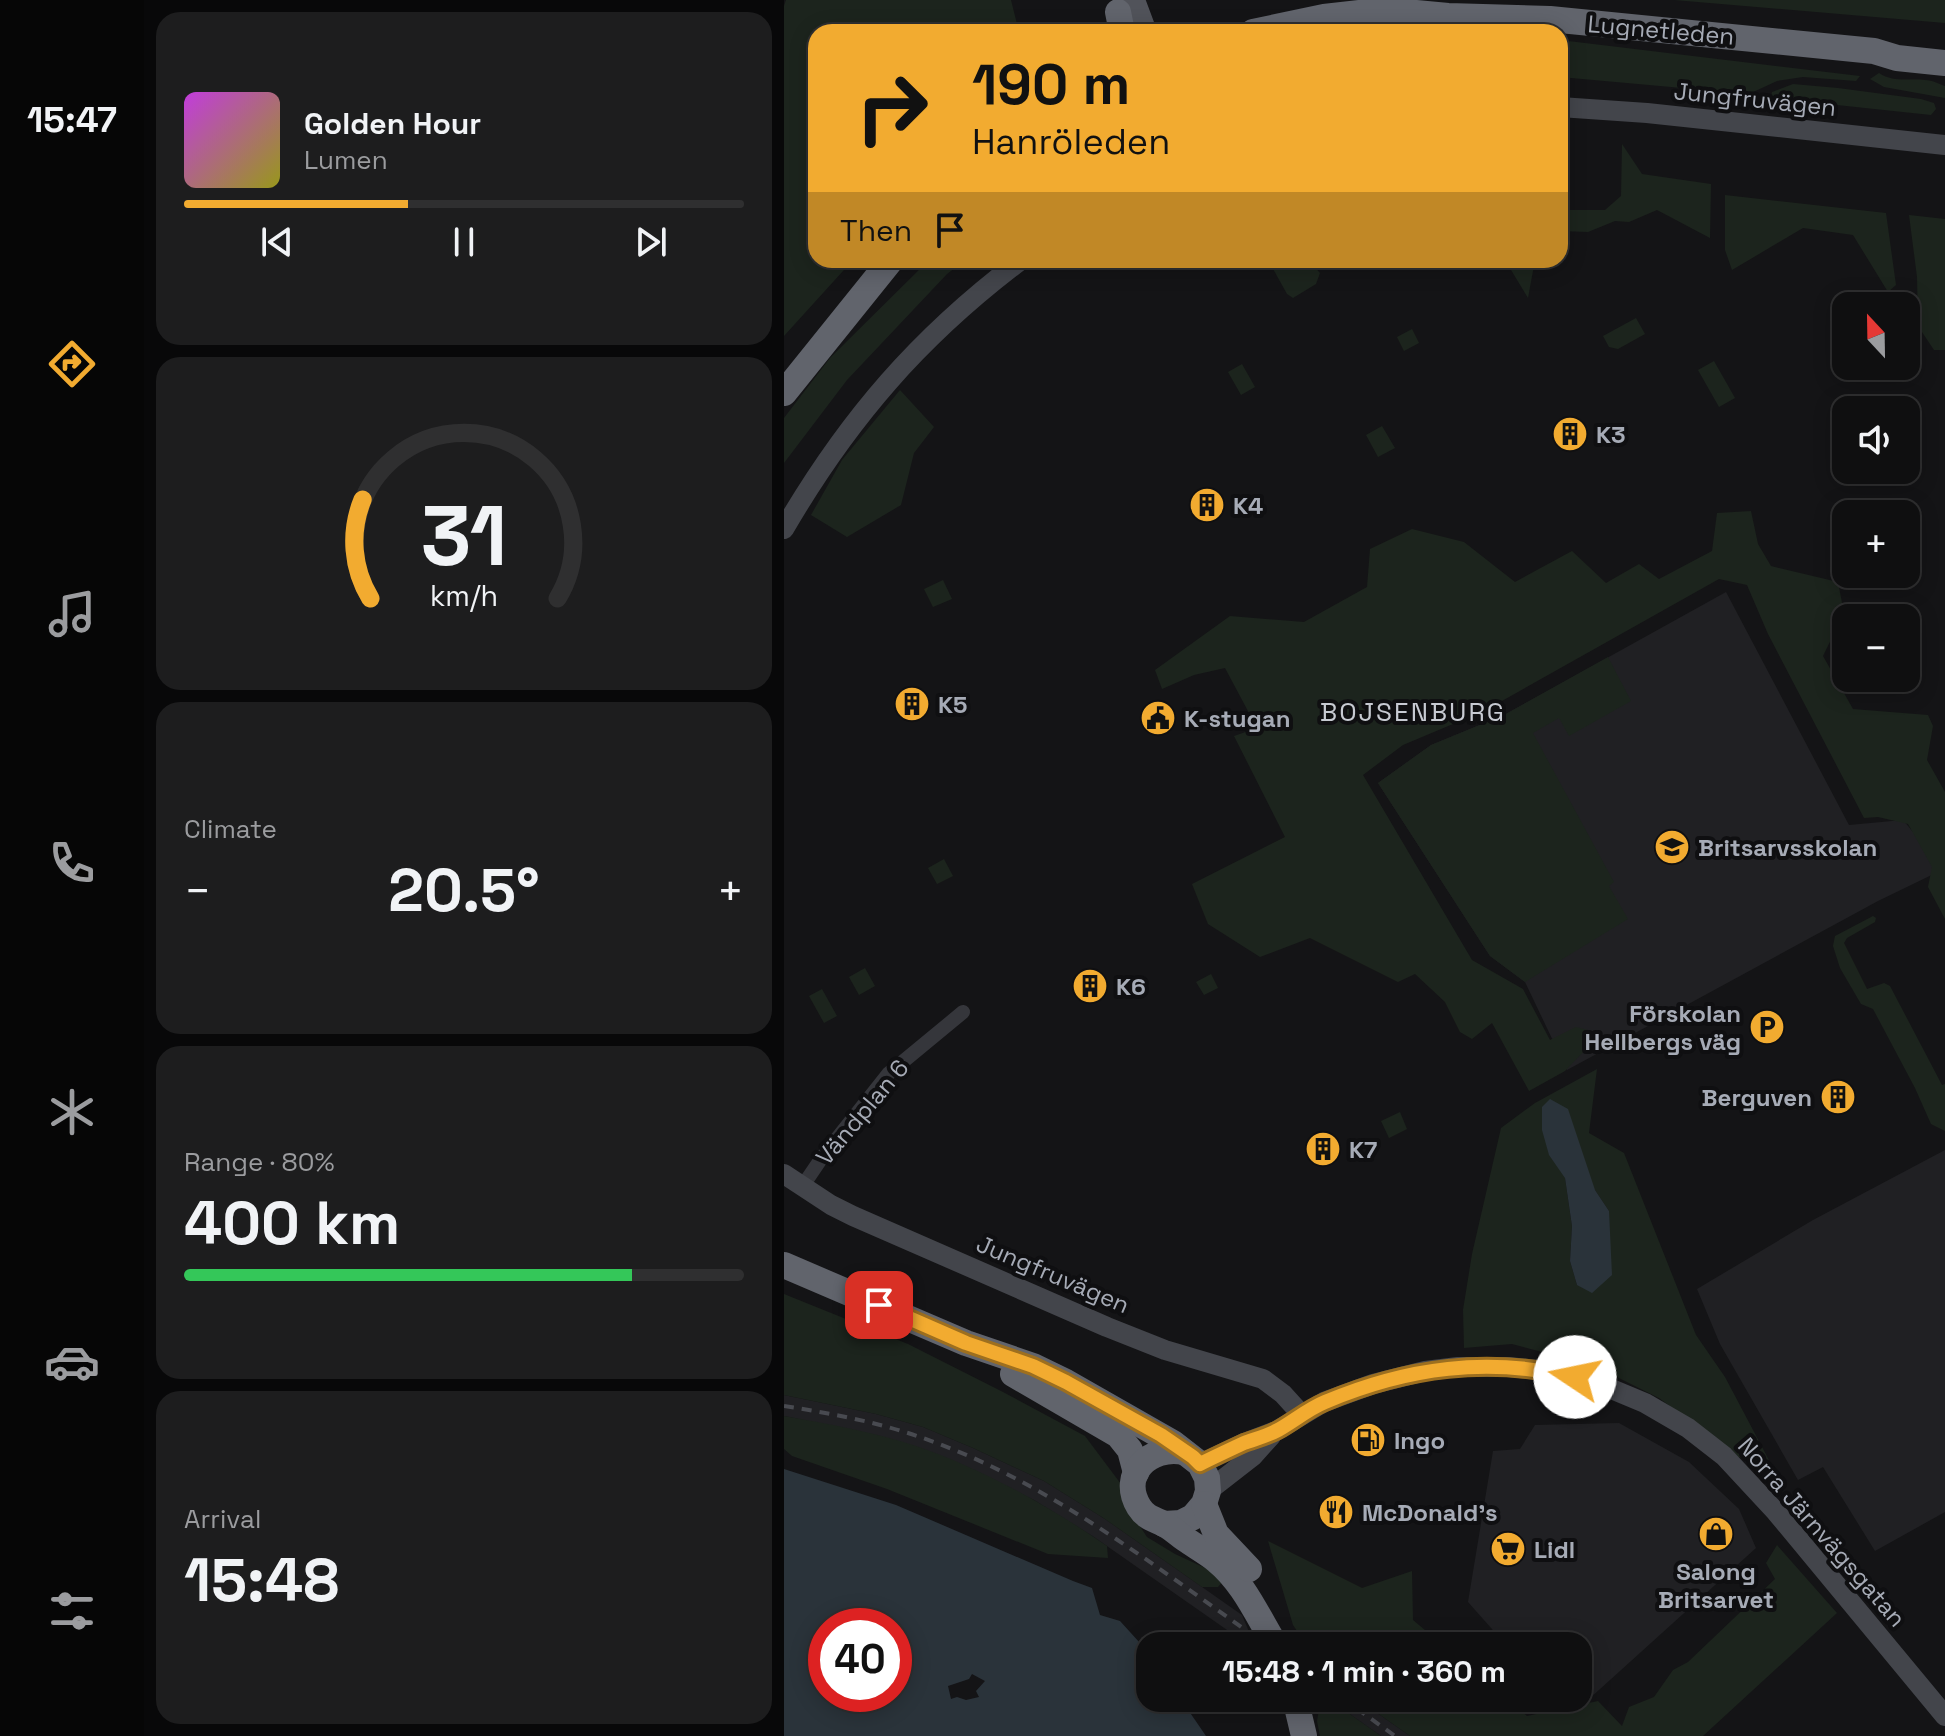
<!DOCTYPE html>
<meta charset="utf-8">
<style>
:root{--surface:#0f0f10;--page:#1d1d1e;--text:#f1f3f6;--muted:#9b9c9f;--line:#2f2f30;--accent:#f2ab30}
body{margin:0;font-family:"Space Grotesk",sans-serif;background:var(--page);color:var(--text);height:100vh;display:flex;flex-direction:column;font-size:30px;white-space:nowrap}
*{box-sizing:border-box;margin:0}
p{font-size:26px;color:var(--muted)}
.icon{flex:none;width:44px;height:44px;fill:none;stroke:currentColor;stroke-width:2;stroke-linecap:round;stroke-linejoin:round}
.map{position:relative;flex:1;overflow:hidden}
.details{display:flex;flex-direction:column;gap:12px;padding:12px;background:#080809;width:640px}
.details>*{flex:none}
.top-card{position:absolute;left:24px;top:24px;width:760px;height:244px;border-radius:24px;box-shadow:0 4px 20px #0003,0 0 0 2px var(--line);background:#f2ab30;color:#111;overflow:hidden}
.needle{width:52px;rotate:338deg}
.buttons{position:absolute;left:1048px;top:292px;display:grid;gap:16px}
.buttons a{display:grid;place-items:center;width:88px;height:88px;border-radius:16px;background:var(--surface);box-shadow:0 4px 20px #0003,0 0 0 2px var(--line);font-size:40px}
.speed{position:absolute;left:24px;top:1608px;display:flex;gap:16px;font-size:40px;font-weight:700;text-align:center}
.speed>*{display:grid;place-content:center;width:104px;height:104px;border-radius:50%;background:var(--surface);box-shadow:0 4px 20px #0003,0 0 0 2px var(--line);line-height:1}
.speed .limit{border:12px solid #d22;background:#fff;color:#111}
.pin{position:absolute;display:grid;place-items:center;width:68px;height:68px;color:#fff;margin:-34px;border-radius:16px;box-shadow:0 4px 12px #0006}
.me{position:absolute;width:88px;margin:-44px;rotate:281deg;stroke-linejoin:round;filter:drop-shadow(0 0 6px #0008)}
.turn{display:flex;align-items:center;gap:28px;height:168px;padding:0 32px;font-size:36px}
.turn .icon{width:104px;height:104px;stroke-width:2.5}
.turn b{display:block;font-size:56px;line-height:68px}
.then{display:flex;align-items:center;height:76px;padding:0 32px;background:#0003;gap:16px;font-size:30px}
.big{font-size:60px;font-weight:700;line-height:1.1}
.details .widget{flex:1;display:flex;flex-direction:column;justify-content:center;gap:12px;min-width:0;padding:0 28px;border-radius:24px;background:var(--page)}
.details .dial{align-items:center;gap:0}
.dial svg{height:208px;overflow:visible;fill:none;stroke:var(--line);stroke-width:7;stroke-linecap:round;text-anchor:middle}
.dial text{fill:var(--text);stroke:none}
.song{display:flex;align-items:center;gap:24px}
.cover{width:96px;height:96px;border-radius:12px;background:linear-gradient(135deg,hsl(290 70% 55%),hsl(60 70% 35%))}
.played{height:8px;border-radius:4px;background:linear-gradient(90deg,var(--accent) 40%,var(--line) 40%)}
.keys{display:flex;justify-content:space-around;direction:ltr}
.heat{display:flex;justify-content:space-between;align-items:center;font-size:44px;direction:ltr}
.charge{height:12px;border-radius:6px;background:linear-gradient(90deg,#34c759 80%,var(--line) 0)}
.trip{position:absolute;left:352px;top:1632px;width:456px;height:80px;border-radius:24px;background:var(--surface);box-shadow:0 4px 20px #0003,0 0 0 2px var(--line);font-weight:700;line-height:80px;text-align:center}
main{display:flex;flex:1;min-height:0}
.tabs{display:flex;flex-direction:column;width:144px;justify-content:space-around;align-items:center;background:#060606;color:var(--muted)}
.tabs .icon{width:56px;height:56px}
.tabs .selected{color:var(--accent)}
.tabs b{font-size:36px;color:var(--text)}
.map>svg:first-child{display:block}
.built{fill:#202023}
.green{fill:#1c241d;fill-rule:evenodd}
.water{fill:#2a333a;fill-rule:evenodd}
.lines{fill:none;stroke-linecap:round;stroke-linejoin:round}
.street{stroke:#35363b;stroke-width:14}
.secondary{stroke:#43454b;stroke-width:20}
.primary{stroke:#51535a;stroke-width:22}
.highway{stroke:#61646c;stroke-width:26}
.rail{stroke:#484a50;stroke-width:4;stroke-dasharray:10 8;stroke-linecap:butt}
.route-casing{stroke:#9d6f1f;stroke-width:20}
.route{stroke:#f2ab30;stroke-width:14}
.labels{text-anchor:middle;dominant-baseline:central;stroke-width:8;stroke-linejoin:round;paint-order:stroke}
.street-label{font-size:24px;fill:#a6abb6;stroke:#0f0f11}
.poi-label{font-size:24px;font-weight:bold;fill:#a6abb6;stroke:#0f0f11;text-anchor:start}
.neighbourhood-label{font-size:26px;letter-spacing:2px;fill:#c7cad2;stroke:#0f0f11}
</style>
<main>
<nav class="tabs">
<b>15:47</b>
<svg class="icon selected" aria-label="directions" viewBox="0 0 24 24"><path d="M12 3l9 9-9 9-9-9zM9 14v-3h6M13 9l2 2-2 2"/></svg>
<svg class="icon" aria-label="music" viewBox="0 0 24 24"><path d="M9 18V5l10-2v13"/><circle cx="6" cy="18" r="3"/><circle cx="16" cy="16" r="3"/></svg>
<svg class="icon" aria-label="phone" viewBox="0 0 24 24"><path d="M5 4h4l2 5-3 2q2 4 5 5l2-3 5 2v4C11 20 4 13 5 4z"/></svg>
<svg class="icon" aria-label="climate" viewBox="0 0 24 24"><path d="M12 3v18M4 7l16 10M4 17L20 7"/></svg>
<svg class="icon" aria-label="car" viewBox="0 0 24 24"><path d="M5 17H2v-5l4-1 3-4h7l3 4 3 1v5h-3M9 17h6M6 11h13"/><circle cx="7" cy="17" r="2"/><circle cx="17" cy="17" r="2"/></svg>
<svg class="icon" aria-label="filters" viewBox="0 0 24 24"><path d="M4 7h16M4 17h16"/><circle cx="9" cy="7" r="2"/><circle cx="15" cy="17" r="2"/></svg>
</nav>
<section class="details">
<div class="widget">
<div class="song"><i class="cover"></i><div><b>Golden Hour</b><p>Lumen</p></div></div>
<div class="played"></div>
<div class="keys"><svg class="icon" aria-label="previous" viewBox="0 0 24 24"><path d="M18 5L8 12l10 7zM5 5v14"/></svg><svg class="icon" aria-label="pause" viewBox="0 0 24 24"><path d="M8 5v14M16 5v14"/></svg><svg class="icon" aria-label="next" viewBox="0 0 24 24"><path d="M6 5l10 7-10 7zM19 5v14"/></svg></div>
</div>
<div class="widget dial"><svg viewBox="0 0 100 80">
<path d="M14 69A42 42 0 1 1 86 69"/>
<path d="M14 69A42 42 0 0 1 11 31" stroke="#f2ab30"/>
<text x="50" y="56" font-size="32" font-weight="700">31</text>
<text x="50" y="72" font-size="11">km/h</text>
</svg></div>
<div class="widget"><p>Climate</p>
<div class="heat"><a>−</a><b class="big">20.5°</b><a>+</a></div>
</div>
<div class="widget"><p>Range · 80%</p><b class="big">400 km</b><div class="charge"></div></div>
<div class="widget"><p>Arrival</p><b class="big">15:48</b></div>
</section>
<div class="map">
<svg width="1161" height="1736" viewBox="0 0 1161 1736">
<rect width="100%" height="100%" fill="#141416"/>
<g class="built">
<polygon points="942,592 1065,825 1119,820 1160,869 1094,901 783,1070 741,982 706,956 594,783 647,745 720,715"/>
<polygon points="1161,1150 1161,1512 1091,1551 1039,1467 1014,1480 936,1344 913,1289 1029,1220"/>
<polygon points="0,1395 92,1414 139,1427 189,1448 260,1481 321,1519 458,1615 471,1646 466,1646 310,1537 250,1500 181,1467 133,1447 87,1434 0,1416"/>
<polygon points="835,1423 905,1462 955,1509 972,1548 805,1699 794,1693 794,1646 723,1646 684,1602 709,1451 736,1449 751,1425"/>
<polygon points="543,1698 572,1698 626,1736 597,1736"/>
</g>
<g class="green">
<polygon points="2,0 227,0 235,32 32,32 32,260 69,260 0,336 0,6"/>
<polygon points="890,0 1161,0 1161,23"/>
<polygon points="776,40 1076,76 1072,81 1019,77 993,81 965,94 776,77"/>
<path d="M1095,73c15,10 30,5 46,7 7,0 14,4 20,6v12l-61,-11 -14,-8z"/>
<polygon points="1009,84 1054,88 1137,99 1150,103 1152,109 1147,115 987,98 988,92"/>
<polygon points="838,144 858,174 927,184 926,238 873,210 845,222 831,221 804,232 776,231 776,210 821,210 837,196"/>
<polygon points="941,195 1102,213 1112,285 1104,292 1069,235 1019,228 948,270 941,250"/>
<polygon points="1125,215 1161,219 1161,350 1150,350 1134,326 1133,277"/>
<polygon points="145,260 181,260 163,274 63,380 0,463 0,418 46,358"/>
<polygon points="484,260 524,260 536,273 532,284 509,298 503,294"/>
<polygon points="721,260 751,260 744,298"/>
<polygon points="852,318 861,334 834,349 825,347 819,336"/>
<polygon points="628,329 635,343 620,351 613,337"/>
<polygon points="930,361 951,398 935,407 914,370"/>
<polygon points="458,364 471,387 457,395 444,372"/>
<polygon points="116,390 150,427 130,453 117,505 63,537 27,515 58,460"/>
<polygon points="598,426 611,448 594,457 582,435"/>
<polygon points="967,511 974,544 987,566 1054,582 1060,613 1039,656 1069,709 1144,715 1149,726 1143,760 1161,792 1161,919 1144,887 1148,867 1124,824 1094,817 1080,818 984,634 963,585 935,579 700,711 619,745 579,775 688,960 739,989 766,1040 792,1027 804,1030 805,1046 781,1071 745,1091 708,1023 688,1039 676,1032 661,1002 631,974 614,982 526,938 476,957 424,924 408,884 501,837 450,736 473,728 441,668 410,675 378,689 371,670 446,616 520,622 583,587 586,549 628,529 680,542 731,582 788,551 822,583 855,564 875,579 928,551 933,513"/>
<polygon points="159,580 168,599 149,607 140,589"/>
<polygon points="824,657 847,701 785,736 775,718 749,733 830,882 825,886 844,919 741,982 706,956 594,783 647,745 720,715"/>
<polygon points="160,859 169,876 153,884 144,868"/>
<polygon points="1089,916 1092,918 1091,922 1063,938 1060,943 1083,989 1100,983 1106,986 1158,1085 1161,1084 1161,1131 1147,1124 1131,1088 1089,1009 1077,1004 1056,968 1049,946 1051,936"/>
<polygon points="81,968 91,986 75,995 65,977"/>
<polygon points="427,974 434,988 420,995 412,982"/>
<polygon points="38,989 53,1016 40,1023 25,996"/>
<path d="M813,1069l-8,64 35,20 72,182 29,42 46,87 -33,-7 -79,-59 -64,-32 -83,-22 -48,4 -1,-38 9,-56 29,-126 34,-25zM781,1178l30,12 14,21 -32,74 -7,-24 2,-35z"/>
<polygon points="616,1112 623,1129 605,1138 597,1121"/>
<polygon points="0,1294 124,1344 219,1392 301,1436 340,1488 348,1514 363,1537 391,1554 432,1573 439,1581 434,1587 418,1587 321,1519 260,1481 189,1448 139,1427 92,1414 0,1395"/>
<path d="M0,1416c44,8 90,16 132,30 65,22 135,61 191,100l1,12 -60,-4 -161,-65 -95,-33 -8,-7z"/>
<polygon points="484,1541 578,1588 628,1571 629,1620 660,1646 523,1646 509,1625"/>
<polygon points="993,1545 1053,1613 919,1736 626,1736 572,1698 721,1698 743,1716 814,1701 838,1726 845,1707 870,1697 889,1670 904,1662 991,1579 982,1563"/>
<polygon points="537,1698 543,1698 597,1736 536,1736 533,1721"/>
</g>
<g class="water">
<polygon points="766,1099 784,1109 811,1190 825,1211 828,1275 808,1293 793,1285 786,1261 788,1226 781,1178 765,1155 758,1130 758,1107"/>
<path d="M0,1469l112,36 177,76 19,7 8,27 20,6 30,33v44h30l26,38h-422zM42,1626h68v68h-68zM188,1674l13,7 -9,10 3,6 -13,3 -9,-3 -6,2 -3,-13 21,-7z"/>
</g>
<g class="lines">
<polyline class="street" points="18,1187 39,1156 104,1074 179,1012"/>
<g class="secondary">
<polyline points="776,107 863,113 1161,145"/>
<path d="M0,529c64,-110 135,-192 237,-269"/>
<polyline points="0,1174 47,1205 69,1216 323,1327 381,1350 479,1379 499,1394 518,1415"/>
<polyline points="416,1464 460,1443 492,1431 540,1402 589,1384 641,1371 674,1367 725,1367 765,1371 825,1388 861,1403 904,1428 940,1456 992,1512 1161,1716"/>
<polyline points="424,1491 469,1456 487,1436"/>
</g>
<polyline class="primary" points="350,0 362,32"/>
<g class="highway">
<polyline points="334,12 338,32"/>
<polyline points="469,32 540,17 601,10 664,16 766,19 1090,51 1113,58 1161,63"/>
<polyline points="0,393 107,260"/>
<polyline points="0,1265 182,1343 249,1366 282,1382 389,1443 416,1464 423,1478 424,1491 420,1504 409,1517 397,1523 380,1524"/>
<polyline points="229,1374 334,1435 346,1450 352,1473"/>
<path d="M400,1452c-34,-7 -65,22 -45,55 7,11 15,12 25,17 8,4 14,10 21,15 10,7 21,13 31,21 28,23 41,55 60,86"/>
<polyline points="420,1504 432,1534 465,1569"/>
<polyline points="511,1698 520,1736"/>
</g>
<g class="rail">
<path d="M0,1406c45,7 93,16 136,31 129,44 238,132 348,209"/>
<polyline points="558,1698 611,1736"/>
</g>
</g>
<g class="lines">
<defs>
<path id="route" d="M95,1305l87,38 67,23 33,16 95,53 32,22 7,7c14,-7 29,-14 44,-21 11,-4 23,-7 34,-13 16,-9 30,-21 47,-28 83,-35 162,-45 250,-25"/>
</defs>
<use href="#route" class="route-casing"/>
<use href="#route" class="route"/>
</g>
<defs>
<symbol id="building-disc" viewBox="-11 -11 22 22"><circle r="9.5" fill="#f2ab30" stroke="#0f0f11"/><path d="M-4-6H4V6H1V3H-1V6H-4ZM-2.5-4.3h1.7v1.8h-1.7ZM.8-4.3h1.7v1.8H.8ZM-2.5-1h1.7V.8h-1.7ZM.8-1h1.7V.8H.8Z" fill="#111"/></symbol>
<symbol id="civic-disc" viewBox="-11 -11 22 22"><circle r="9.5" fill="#f2ab30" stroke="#0f0f11"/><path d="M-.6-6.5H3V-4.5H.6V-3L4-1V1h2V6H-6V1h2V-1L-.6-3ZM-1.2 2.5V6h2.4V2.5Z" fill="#111"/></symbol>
<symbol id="school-disc" viewBox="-11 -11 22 22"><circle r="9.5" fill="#f2ab30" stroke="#0f0f11"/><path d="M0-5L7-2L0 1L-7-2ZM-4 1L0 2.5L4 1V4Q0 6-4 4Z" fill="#111"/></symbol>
<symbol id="parking-disc" viewBox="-11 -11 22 22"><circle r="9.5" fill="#f2ab30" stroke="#0f0f11"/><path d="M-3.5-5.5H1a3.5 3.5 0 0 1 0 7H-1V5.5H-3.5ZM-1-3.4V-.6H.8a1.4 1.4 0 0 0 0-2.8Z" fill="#111"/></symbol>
<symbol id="fuel-disc" viewBox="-11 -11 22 22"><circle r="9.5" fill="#f2ab30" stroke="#0f0f11"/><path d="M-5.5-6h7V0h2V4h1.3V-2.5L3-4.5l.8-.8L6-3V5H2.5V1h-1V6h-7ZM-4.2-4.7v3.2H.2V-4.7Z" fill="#111"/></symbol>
<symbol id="restaurant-disc" viewBox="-11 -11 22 22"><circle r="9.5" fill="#f2ab30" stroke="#0f0f11"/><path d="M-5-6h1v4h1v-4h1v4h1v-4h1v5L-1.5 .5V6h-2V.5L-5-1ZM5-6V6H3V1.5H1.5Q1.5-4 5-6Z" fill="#111"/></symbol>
<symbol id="shop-disc" viewBox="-11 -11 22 22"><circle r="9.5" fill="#f2ab30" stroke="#0f0f11"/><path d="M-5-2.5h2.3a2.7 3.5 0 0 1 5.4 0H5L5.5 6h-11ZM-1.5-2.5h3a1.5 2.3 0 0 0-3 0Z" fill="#111"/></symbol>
<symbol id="supermarket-disc" viewBox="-11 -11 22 22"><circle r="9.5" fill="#f2ab30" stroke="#0f0f11"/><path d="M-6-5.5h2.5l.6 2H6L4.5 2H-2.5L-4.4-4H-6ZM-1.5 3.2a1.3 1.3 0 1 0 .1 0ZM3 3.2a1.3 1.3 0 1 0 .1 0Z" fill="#111"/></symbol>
</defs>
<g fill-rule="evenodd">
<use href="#building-disc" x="766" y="414" width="40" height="40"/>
<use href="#building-disc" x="403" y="485" width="40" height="40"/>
<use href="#building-disc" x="108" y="684" width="40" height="40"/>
<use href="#civic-disc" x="354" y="698" width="40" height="40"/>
<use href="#school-disc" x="868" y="827" width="40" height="40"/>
<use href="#building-disc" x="286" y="966" width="40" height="40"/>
<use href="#parking-disc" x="963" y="1007" width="40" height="40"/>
<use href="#building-disc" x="1034" y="1077" width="40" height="40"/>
<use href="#building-disc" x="519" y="1129" width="40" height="40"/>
<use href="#fuel-disc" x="564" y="1420" width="40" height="40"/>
<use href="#restaurant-disc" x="532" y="1492" width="40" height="40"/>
<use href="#shop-disc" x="912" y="1514" width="40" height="40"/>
<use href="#supermarket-disc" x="704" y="1529" width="40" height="40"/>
</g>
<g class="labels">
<g class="street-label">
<text transform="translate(877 30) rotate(5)">Lugnetleden</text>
<text transform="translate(971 99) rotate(6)">Jungfruvägen</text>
<text transform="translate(78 1112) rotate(-50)">Vändplan 6</text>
<text transform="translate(269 1274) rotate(23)">Jungfruvägen</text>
<text transform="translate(1038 1532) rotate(49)">Norra Järnvägsgatan</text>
</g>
<g class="poi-label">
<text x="812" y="434">K3</text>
<text x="449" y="505">K4</text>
<text x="154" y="704">K5</text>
<text x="400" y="718">K-stugan</text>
<text x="914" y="847">Britsarvsskolan</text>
<text x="332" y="986">K6</text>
<text x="957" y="1013" text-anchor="end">Förskolan<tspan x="957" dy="28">Hellbergs väg</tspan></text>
<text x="1028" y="1097" text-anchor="end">Berguven</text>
<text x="565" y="1149">K7</text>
<text x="610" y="1440">Ingo</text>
<text x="578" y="1512">McDonald's</text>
<text x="750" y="1549">Lidl</text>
<text x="932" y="1571" text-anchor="middle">Salong<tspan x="932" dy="28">Britsarvet</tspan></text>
</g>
<g class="neighbourhood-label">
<text x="629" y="712">BOJSENBURG</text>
</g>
</g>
</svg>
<div class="buttons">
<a><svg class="needle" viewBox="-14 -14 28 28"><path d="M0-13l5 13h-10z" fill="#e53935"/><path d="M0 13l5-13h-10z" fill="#9b9c9f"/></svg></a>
<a><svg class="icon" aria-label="sound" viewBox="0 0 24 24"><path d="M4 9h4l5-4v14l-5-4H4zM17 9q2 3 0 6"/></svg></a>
<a>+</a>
<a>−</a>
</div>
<div class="speed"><div class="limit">40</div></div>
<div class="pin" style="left:95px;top:1305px;background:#d93025"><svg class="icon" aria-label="arrive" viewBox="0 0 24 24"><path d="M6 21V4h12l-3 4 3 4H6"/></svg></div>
<svg class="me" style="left:791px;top:1377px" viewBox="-20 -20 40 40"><circle r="19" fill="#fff"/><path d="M0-13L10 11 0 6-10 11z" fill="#f2ab30"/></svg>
<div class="trip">15:48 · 1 min · 360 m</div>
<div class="top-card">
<div class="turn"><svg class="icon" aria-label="right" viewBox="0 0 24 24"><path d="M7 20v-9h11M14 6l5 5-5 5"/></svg><div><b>190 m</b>Hanröleden</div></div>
<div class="then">Then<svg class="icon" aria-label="arrive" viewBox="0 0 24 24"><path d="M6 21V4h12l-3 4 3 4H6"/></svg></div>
</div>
</div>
</main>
